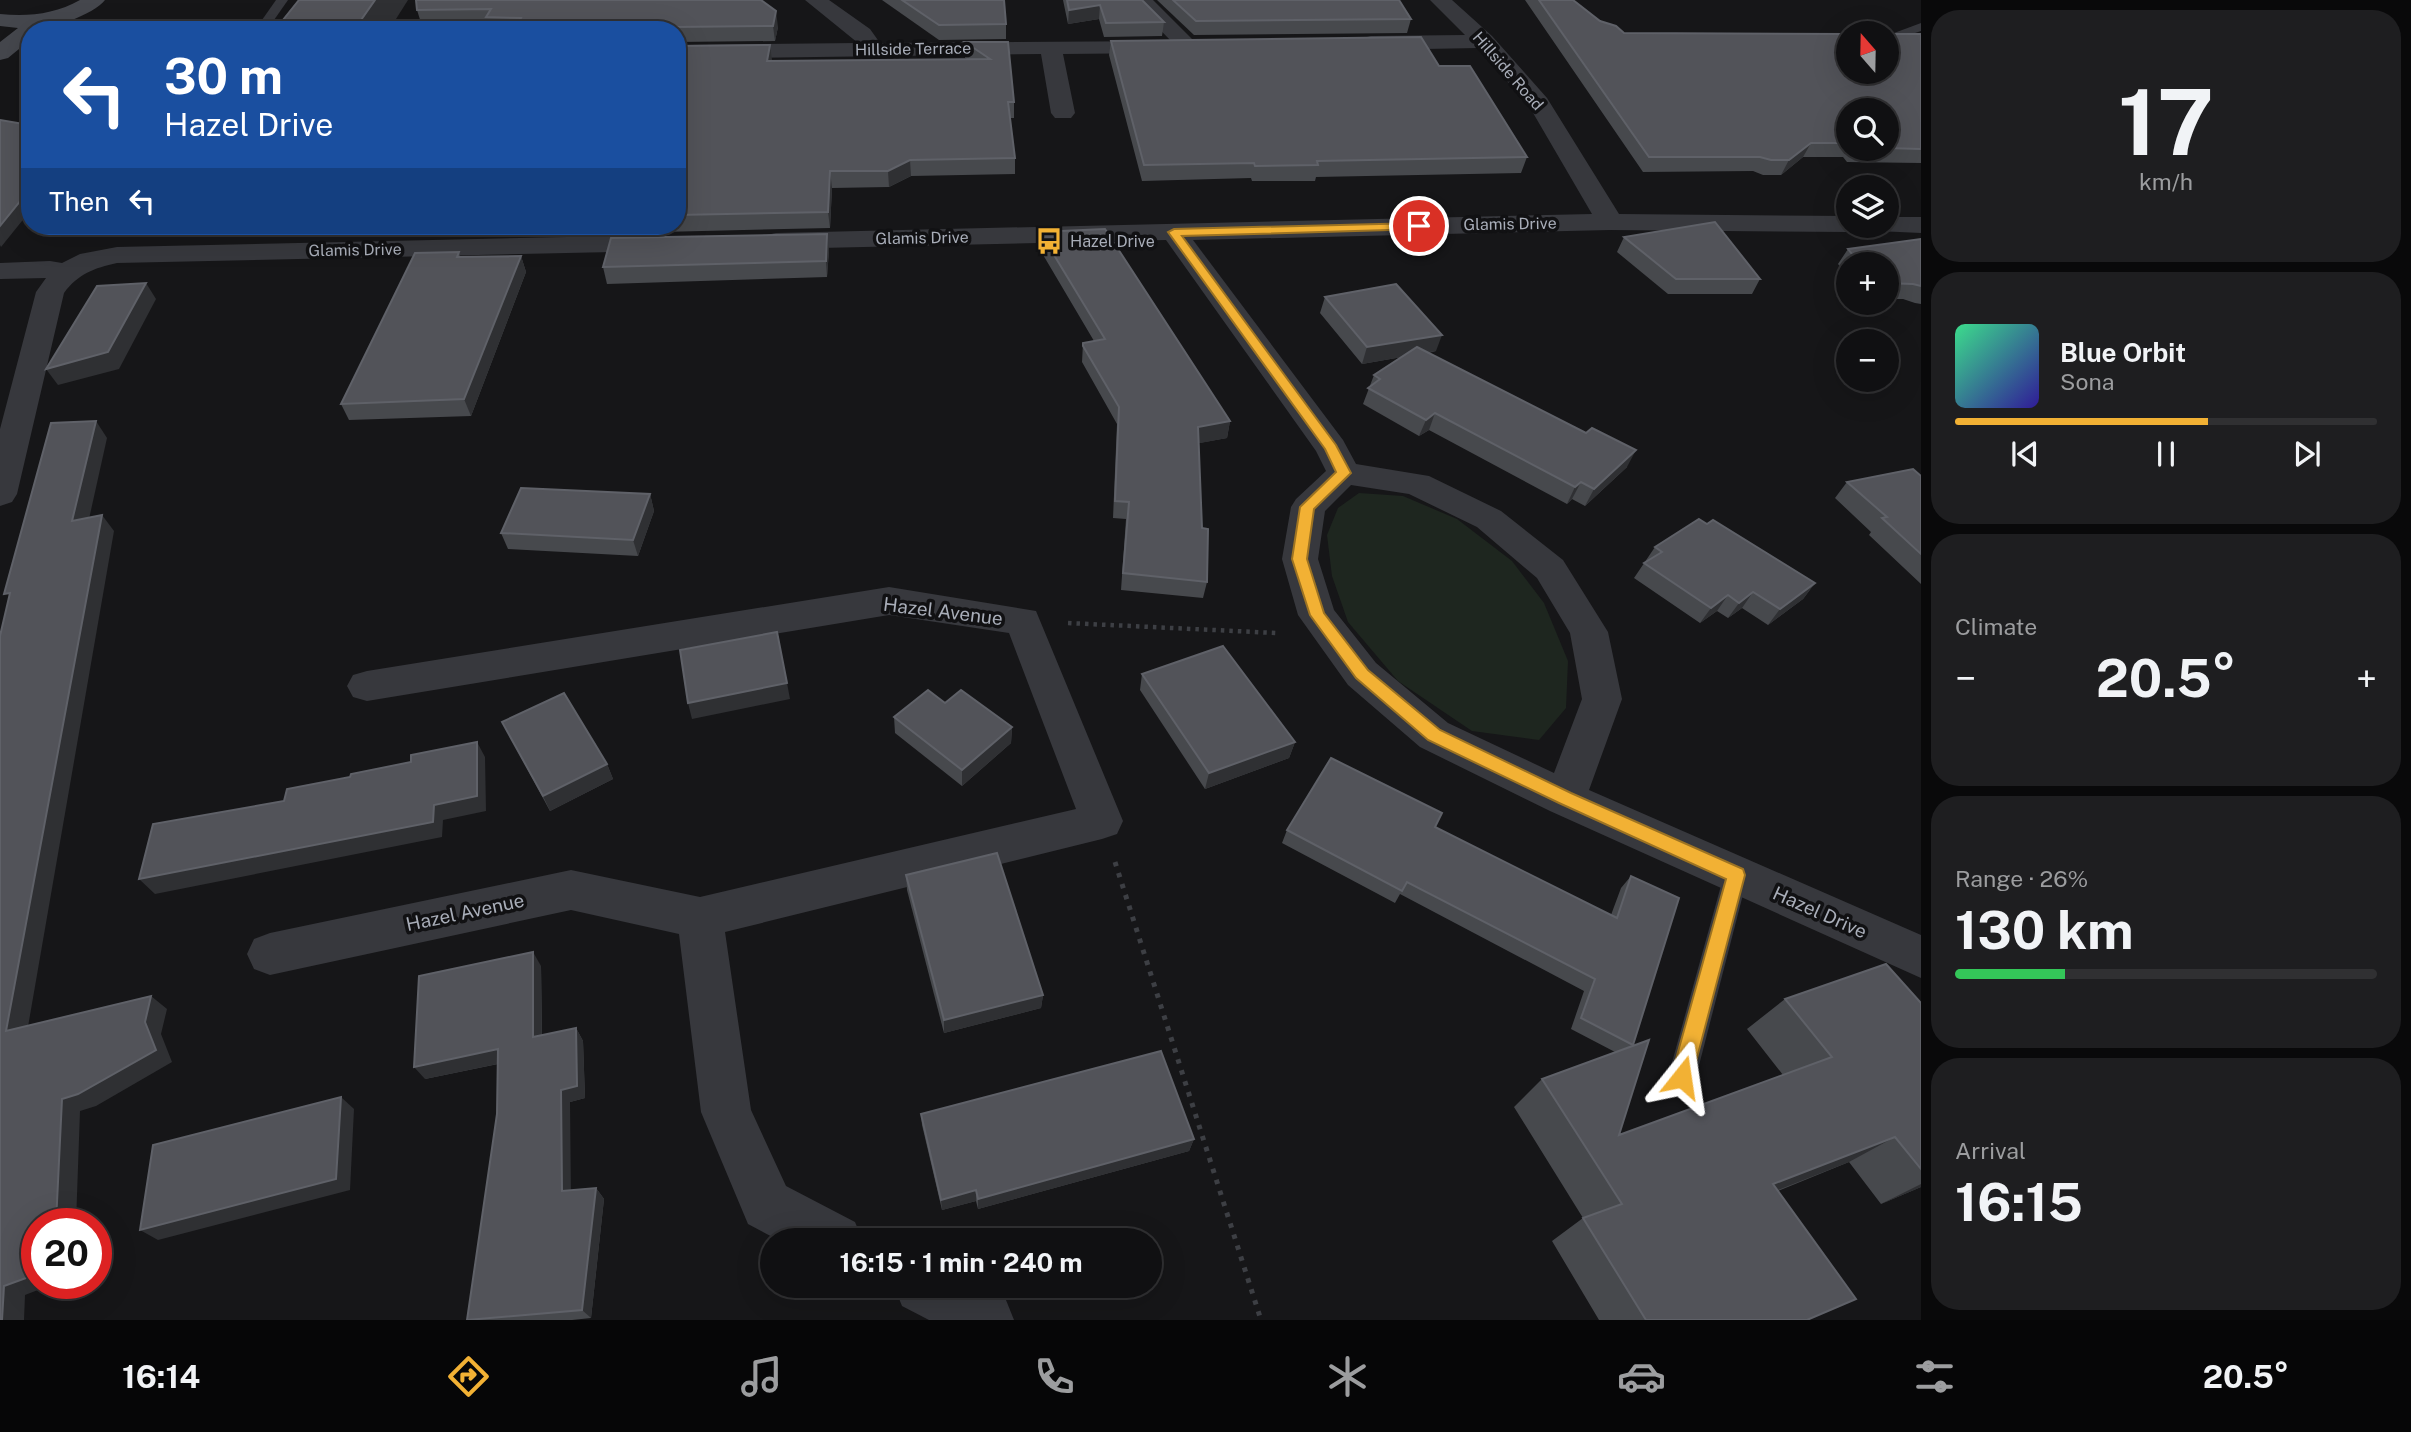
<!DOCTYPE html>
<meta charset="utf-8">
<style>
:root{--surface:#101012;--page:#1e1e20;--text:#f1f3f6;--muted:#9c9d9f;--line:#303032;--accent:#f2b134}
body{margin:0;font-family:"Public Sans",sans-serif;background:var(--page);color:var(--text);height:100vh;display:flex;flex-direction:column;font-size:26px;white-space:nowrap}
*{box-sizing:border-box;margin:0}
p{font-size:23px;color:var(--muted)}
.icon{flex:none;width:38px;height:38px;fill:none;stroke:currentColor;stroke-width:2;stroke-linecap:round;stroke-linejoin:round}
.map{position:relative;flex:1;overflow:hidden}
.side{display:flex;flex-direction:column;gap:10px;padding:10px;background:#09090a;width:490px}
.side>*{flex:none}
.banner{position:absolute;left:21px;top:21px;width:665px;height:214px;border-radius:28px;box-shadow:0 7px 28px #0002,0 0 0 2px var(--line);background:#1a4fa0;color:#fff;overflow:hidden}
.needle{width:46px;rotate:340deg}
.fabs{position:absolute;left:1836px;top:21px;display:grid;gap:14px}
.fabs a{display:grid;place-items:center;width:63px;height:63px;border-radius:50%;background:var(--surface);box-shadow:0 7px 28px #0002,0 0 0 2px var(--line);font-size:35px}
.speed{position:absolute;left:21px;top:1208px;display:flex;gap:14px;font-size:35px;font-weight:700;text-align:center}
.speed>*{display:grid;place-content:center;width:91px;height:91px;border-radius:50%;background:var(--surface);box-shadow:0 7px 28px #0002,0 0 0 2px var(--line);line-height:1}
.speed .limit{border:10px solid #d22;background:#fff;color:#111}
.pin{position:absolute;display:grid;place-items:center;width:60px;height:60px;color:#fff;margin:-30px;border:4px solid #fff;border-radius:50%;box-shadow:0 2px 7px #0007}
.me{position:absolute;width:77px;margin:-38px;rotate:15deg;stroke-linejoin:round;filter:drop-shadow(0 0 5px #0008)}
.turn{display:flex;align-items:center;gap:24px;height:147px;padding:0 28px;font-size:32px}
.turn .icon{width:91px;height:91px;stroke-width:2.5}
.turn b{display:block;font-size:49px;line-height:60px}
.then{display:flex;align-items:center;height:66px;padding:0 28px;background:#0003;gap:14px;font-size:26px}
.big{font-size:52px;font-weight:700;line-height:1.1}
.side .widget{flex:1;display:flex;flex-direction:column;justify-content:center;gap:10px;min-width:0;padding:0 24px;border-radius:28px;background:var(--page)}
.side .dial{align-items:center;gap:0}
.dial b{font-size:91px;line-height:1}
.song{display:flex;align-items:center;gap:21px}
.cover{width:84px;height:84px;border-radius:10px;background:linear-gradient(135deg,hsl(150 70% 55%),hsl(250 70% 35%))}
.played{height:7px;border-radius:4px;background:linear-gradient(90deg,var(--accent) 60%,var(--line) 60%)}
.keys{display:flex;justify-content:space-around;direction:ltr}
.heat{display:flex;justify-content:space-between;align-items:center;font-size:38px;direction:ltr}
.charge{height:10px;border-radius:5px;background:linear-gradient(90deg,#34c759 26%,var(--line) 0)}
.trip{position:absolute;left:760px;top:1228px;width:402px;height:70px;border-radius:35px;background:var(--surface);box-shadow:0 7px 28px #0002,0 0 0 2px var(--line);font-weight:700;line-height:70px;text-align:center}
.menu{display:flex;height:112px;justify-content:space-around;align-items:center;background:#060607;color:var(--muted)}
.menu .icon{width:49px;height:49px}
.menu .active{color:var(--accent)}
.menu b{font-size:32px;color:var(--text)}
main{display:flex;flex:1;min-height:0}
.map>svg:first-child{display:block}
.green{fill:#1e261f}
.lines{fill:none;stroke-linecap:round;stroke-linejoin:round}
.path-far1{stroke:#3d3f44;stroke-width:4.5;stroke-dasharray:3.5 5;stroke-linecap:butt}
.path{stroke:#3d3f44;stroke-width:5;stroke-dasharray:4.5 7;stroke-linecap:butt}
.lane{fill:#37383d;fill-rule:evenodd}
.street{fill:#37383d;fill-rule:evenodd}
.secondary{fill:#45474d;fill-rule:evenodd}
.wall{fill:#47494d;fill-rule:evenodd}
.shaded-wall{fill:#2f3033}
.building{fill:#525359;stroke:#5f6168;stroke-width:2}
.route{fill:#f2b134;stroke:#9d7322;stroke-width:2}
.labels{text-anchor:middle;dominant-baseline:central;stroke-width:7;stroke-linejoin:round;paint-order:stroke}
.far-street-label{font-size:16px;fill:#a8adb8;stroke:#111113}
.far-poi-label{font-size:16px;fill:#a8adb8;stroke:#111113;text-anchor:start}
.street-label{font-size:19px;fill:#a8adb8;stroke:#111113}
</style>
<main>
<div class="map">
<svg width="1921" height="1320" viewBox="0 0 1921 1320">
<rect width="100%" height="100%" fill="#161618"/>
<polygon class="green" points="1359,493 1403,496 1457,519 1512,561 1544,603 1568,661 1566,708 1539,740 1472,731 1398,681 1348,622 1332,576 1327,535 1338,508"/>
<g class="lines">
<polyline class="path-far1" points="1068,623 1276,633"/>
<polyline class="path" points="1115,862 1261,1320"/>
<g class="lane">
<polygon points="276,0 288,0 267,30 255,30"/>
<polygon points="1921,23 1921,31 1886,43 1886,36"/>
<polygon points="1736,864 1745,867 1748,875 1696,1077 1692,1086 1682,1090 1672,1086 1668,1077 1724,875 1727,867"/>
</g>
<g class="street">
<polygon points="805,0 829,0 870,29 880,43 1171,41 1131,0 1153,0 1198,45 1195,50 1187,52 1174,44 1172,51 1164,53 1063,54 1075,113 1071,118 1055,118 1051,113 1041,54 677,59 677,45 858,43"/>
<path d="M1430,0h22l40,36 55,62 72,116 229,2v10h12l-3,4 -9,2 -238,-2 -417,10 150,200 13,24 73,12 72,35 62,49 45,72 14,67 -33,91 332,145v43l-371,-167 -130,-64 -72,-62 -50,-70 -16,-56 9,-52 5,-8 30,-28 -10,-20 -150,-211 -390,9 -10,-2 -4,-6 4,-6 10,-2 816,-19 -63,-108 -51,-58 -107,2 -8,-2 -3,-5 3,-5 8,-2 94,-1zM1351,485l58,9 68,33 60,51 33,55 12,66 -28,74 -106,-50 -72,-60 -42,-53 -16,-51 7,-48z"/>
<polygon points="1886,217 1921,217 1921,233 1877,231 1873,226 1886,226"/>
<path d="M660,235l10,2 4,6 -4,6 -10,2 -543,12c-23,5 -39,11 -53,30l-47,201 -5,8 -12,4v-77l36,-137 10,-14 -46,1v-16l50,-2 12,2 18,-9 37,-7z"/>
<polygon points="889,587 1036,611 1123,821 1117,834 1102,839 725,932 751,1110 786,1186 855,1222 863,1241 780,1241 748,1224 701,1112 679,934 571,910 270,975 254,969 247,954 254,939 270,933 571,870 700,897 1076,809 1009,633 889,615 367,701 353,697 347,686 353,675 367,671"/>
<polygon points="894,1286 979,1286 1006,1300 1014,1320 929,1320 902,1306"/>
</g>
<path class="secondary" d="M80,0h25c-11,15 -57,30 -75,30v10l-22,18 -8,2v-18l18,-14 -18,-2v-12c28,3 55,0 80,-14z"/>
</g>
<g class="wall">
<polygon points="416,0 778,27 775,41 677,42 677,30 489,30 488,24 422,26 417,10"/>
<polygon points="882,0 1004,0 1006,24 1006,39 939,40"/>
<polygon points="1063,0 1142,0 1164,22 1162,36 1104,37 1099,19 1068,24"/>
<polygon points="1157,0 1399,0 1411,19 1407,33 1194,35"/>
<path d="M1525,0h48l27,21 24,12 219,6 5,33 73,-38v129l-74,-1 -4,-5h-40l-22,18h-18l-10,-4 -110,1zM1848,110h38v39h-38z"/>
<polygon points="1111,41 1439,66 1527,157 1521,173 1316,177 1315,181 1252,181 1251,178 1142,181 1109,55"/>
<polygon points="965,42 1008,42 1014,102 1014,118 1010,118 1015,158 1015,174 911,176 889,187 832,188 830,228 620,233 618,226 677,226 677,46 772,61 967,59 965,58"/>
<polygon points="1040,232 1230,421 1227,438 1199,443 1202,528 1207,582 1203,598 1121,590 1126,519 1113,518 1117,424 1082,362 1083,343 1094,341 1039,248"/>
<polygon points="827,234 829,250 827,277 607,284 603,267"/>
<polygon points="1624,237 1760,279 1752,294 1668,294 1617,252"/>
<polygon points="1921,239 1921,304 1915,303 1903,299 1886,299 1886,264 1848,264 1848,276 1838,264 1848,249"/>
<polygon points="459,252 460,257 521,256 526,272 471,416 349,420 341,404"/>
<polygon points="1325,297 1436,351 1428,353 1627,467 1585,506 1572,499 1567,504 1429,430 1419,436 1363,404 1374,375 1402,357 1362,364 1320,313"/>
<polygon points="1921,476 1921,584 1869,535 1871,532 1835,498 1847,482"/>
<polygon points="650,494 654,511 638,556 508,549 501,533"/>
<polygon points="1707,524 1815,583 1803,599 1768,625 1742,608 1728,618 1717,611 1700,623 1634,578 1655,547"/>
<polygon points="1142,674 1295,742 1289,758 1205,789 1140,690"/>
<polygon points="945,703 1012,727 1011,743 962,786 895,733 894,717"/>
<polygon points="502,722 607,764 613,779 550,811"/>
<polygon points="1435,827 1611,915 1621,888 1631,876 1633,1045 1631,1046 1619,1135 1783,1075 1747,1029 1785,999 1921,1003 1921,1187 1881,1204 1849,1162 1778,1191 1807,1320 1599,1320 1552,1241 1583,1218 1514,1107 1542,1079 1615,1052 1571,1029 1584,991 1400,894 1395,903 1282,843 1287,830"/>
<polygon points="906,875 1043,995 1041,1008 944,1033 907,890"/>
<polygon points="541,966 542,1035 576,1028 583,1041 585,1098 570,1102 570,1190 596,1188 604,1199 591,1318 572,1320 467,1320 497,1114 498,1064 425,1079"/>
<polygon points="921,1114 1194,1139 1189,1151 978,1209 976,1201 942,1210 922,1125"/>
</g>
<g class="shaded-wall">
<polygon points="375,0 408,0 389,30 354,30"/>
<polygon points="1100,5 1099,19 1068,24 1069,10"/>
<polygon points="776,11 778,27 775,41 773,26"/>
<polygon points="770,45 772,60 769,77 767,61"/>
<polygon points="1811,143 1803,157 1781,175 1789,160"/>
<polygon points="910,160 911,176 889,187 888,171"/>
<polygon points="830,171 832,188 830,228 828,212"/>
<polygon points="30,184 30,211 1,247 0,245 0,226 20,190"/>
<polygon points="827,234 829,250 827,277 826,261"/>
<polygon points="521,256 526,272 471,416 464,399"/>
<polygon points="146,283 156,299 119,369 58,385 46,369"/>
<polygon points="1442,335 1436,351 1362,364 1367,347"/>
<polygon points="1435,413 1429,430 1419,436 1426,420"/>
<polygon points="96,421 107,438 85,537 72,521"/>
<polygon points="1230,421 1227,438 1195,444 1198,427"/>
<polygon points="1636,450 1627,467 1585,506 1594,489"/>
<polygon points="1581,482 1572,499 1567,504 1575,487"/>
<polygon points="650,494 654,511 638,556 633,540"/>
<polygon points="102,515 114,531 25,1044 6,1031"/>
<polygon points="1815,583 1803,599 1768,625 1780,609"/>
<polygon points="1753,592 1742,608 1728,618 1739,603"/>
<polygon points="1728,595 1717,611 1700,623 1711,608"/>
<polygon points="787,683 790,699 692,719 688,703"/>
<polygon points="1012,727 1011,743 962,786 962,770"/>
<polygon points="477,742 485,757 486,811 443,820 442,837 155,894 139,879 434,805"/>
<polygon points="1295,742 1289,758 1205,789 1209,773"/>
<polygon points="607,764 613,779 550,811 543,796"/>
<polygon points="533,952 541,966 542,1049 533,1037"/>
<polygon points="1043,995 1041,1008 944,1033 944,1020"/>
<polygon points="151,996 167,1009 161,1034 172,1062 96,1106 80,1111 76,1223 56,1223 62,1099 145,1022"/>
<polygon points="576,1028 583,1041 585,1098 570,1102 571,1201 562,1191 561,1090"/>
<polygon points="498,1049 507,1062 425,1079 414,1067"/>
<polygon points="341,1097 354,1109 350,1190 158,1240 140,1230"/>
<polygon points="1895,1137 1849,1162 1732,1208 1773,1184"/>
<polygon points="1194,1139 1189,1151 978,1209 978,1199"/>
<polygon points="1921,1184 1921,1187 1881,1204"/>
<polygon points="596,1188 604,1199 591,1318 582,1310"/>
<polygon points="976,1190 976,1201 942,1210 941,1200"/>
<polygon points="37,1274 37,1283 56,1283 25,1295 24,1320 2,1320 4,1286"/>
</g>
<g class="building">
<polygon points="299,0 375,0 354,30 275,30"/>
<polygon points="416,0 761,0 776,11 773,26 674,27 672,30 515,30 521,18 486,17 491,9 417,10"/>
<polygon points="902,0 1004,0 1006,24 939,25"/>
<polygon points="1067,0 1142,0 1164,22 1106,23 1100,5 1069,10"/>
<polygon points="1173,0 1399,0 1411,19 1196,21"/>
<polygon points="1539,0 1573,0 1600,21 1616,26 1624,33 1845,34 1843,39 1848,41 1848,72 1886,72 1886,34 1921,34 1921,149 1886,148 1886,110 1848,110 1848,143 1811,143 1789,160 1771,160 1760,157 1649,157"/>
<polygon points="1421,37 1439,66 1470,66 1527,157 1317,161 1318,165 1255,166 1254,163 1144,165 1111,41"/>
<polygon points="965,42 1008,42 1014,102 1008,102 1015,158 910,160 888,171 830,171 828,212 677,215 677,46 770,45 767,61 990,59"/>
<polygon points="0,120 30,125 30,184 20,190 30,189 0,226"/>
<polygon points="1715,222 1760,279 1676,279 1624,237"/>
<polygon points="1105,229 1230,421 1198,427 1202,528 1208,529 1207,582 1123,573 1129,502 1115,501 1119,407 1083,346 1083,343 1105,339 1040,232"/>
<polygon points="827,234 826,261 603,267 611,238"/>
<polygon points="1921,239 1921,286 1913,284 1886,283 1886,264 1860,264 1848,249"/>
<polygon points="459,252 457,257 521,256 464,399 341,404 415,253"/>
<polygon points="146,283 108,352 46,369 97,286"/>
<polygon points="1396,284 1442,335 1367,347 1325,297"/>
<polygon points="1417,347 1586,433 1592,428 1636,450 1594,489 1581,482 1575,487 1435,413 1426,420 1368,388 1380,379 1374,375"/>
<polygon points="96,421 72,521 102,515 6,1031 151,996 145,1022 156,1050 78,1094 62,1099 56,1223 37,1223 37,1274 4,1286 2,1320 0,1320 0,636 10,593 4,594 51,423"/>
<polygon points="1913,469 1921,476 1921,554 1882,518 1887,517 1847,482"/>
<polygon points="521,488 650,494 633,540 501,533"/>
<polygon points="1699,519 1707,524 1713,520 1815,583 1780,609 1753,592 1739,603 1728,595 1711,608 1644,563 1662,552 1655,547"/>
<polygon points="777,632 787,683 688,703 680,650"/>
<polygon points="1223,646 1295,742 1209,773 1142,674"/>
<polygon points="928,690 945,703 961,690 1012,727 962,770 894,717"/>
<polygon points="564,693 607,764 543,796 502,722"/>
<polygon points="477,742 477,796 434,805 433,822 139,879 153,824 284,801 287,789 350,777 351,774 411,762 411,755"/>
<polygon points="1331,758 1442,813 1435,827 1617,918 1631,876 1679,898 1633,1045 1581,1018 1595,979 1407,882 1402,891 1287,830"/>
<polygon points="997,853 1043,995 944,1020 906,875"/>
<polygon points="533,952 533,1037 576,1028 577,1086 561,1090 562,1191 596,1188 582,1310 467,1320 497,1114 498,1049 414,1067 419,976"/>
<polygon points="1886,964 1921,1003 1921,1169 1895,1137 1773,1184 1856,1299 1807,1320 1646,1320 1583,1218 1622,1204 1542,1079 1649,1040 1619,1135 1832,1057 1785,999"/>
<polygon points="1161,1051 1194,1139 978,1199 976,1190 941,1200 921,1114"/>
<polygon points="341,1097 336,1179 140,1230 153,1145"/>
</g>
<polygon class="route" points="1419,223 1423,224 1423,229 1182,236 1336,445 1351,473 1314,509 1307,559 1324,613 1368,670 1440,730 1571,793 1743,869 1745,875 1692,1077 1689,1084 1682,1087 1674,1084 1671,1077 1726,879 1559,803 1428,740 1356,678 1310,615 1292,559 1300,507 1336,472 1325,449 1168,232 1174,229"/>
<defs>
<symbol id="bus-bare" viewBox="-9 -9 18 18"><path d="M-5-6H5V4H4V6H2V4H-2V6H-4V4H-5ZM-3.5-4V0h7V-4ZM-3.5 1.2v1.5H-2V1.2ZM2 1.2v1.5H3.5V1.2Z" fill="#f2b134" stroke="#111113" stroke-width="2.5" paint-order="stroke"/></symbol>
</defs>
<g fill-rule="evenodd">
<use href="#bus-bare" x="1030" y="222" width="38" height="38"/>
</g>
<g class="labels">
<g class="far-street-label">
<text transform="translate(913 49) rotate(-1)">Hillside Terrace</text>
<text transform="translate(1508 71) rotate(49)">Hillside Road</text>
<text transform="translate(1510 224) rotate(-1)">Glamis Drive</text>
<text transform="translate(922 238) rotate(-1)">Glamis Drive</text>
<text transform="translate(355 250) rotate(-1)">Glamis Drive</text>
</g>
<g class="far-poi-label">
<text x="1070" y="241">Hazel Drive</text>
</g>
<g class="street-label">
<text transform="translate(943 611) rotate(7)">Hazel Avenue</text>
<text transform="translate(465 912) rotate(-12)">Hazel Avenue</text>
<text transform="translate(1820 912) rotate(24)">Hazel Drive</text>
</g>
</g>
</svg>
<div class="fabs">
<a><svg class="needle" viewBox="-14 -14 28 28"><path d="M0-13l5 13h-10z" fill="#e53935"/><path d="M0 13l5-13h-10z" fill="#9c9d9f"/></svg></a>
<a><svg class="icon" aria-label="search" viewBox="0 0 24 24"><circle cx="10" cy="10" r="6"/><path d="M15 15l6 6"/></svg></a>
<a><svg class="icon" aria-label="layers" viewBox="0 0 24 24"><path d="M12 4l9 5-9 5-9-5zM3 14l9 5 9-5"/></svg></a>
<a>+</a>
<a>−</a>
</div>
<div class="speed"><div class="limit">20</div></div>
<div class="pin" style="left:1419px;top:226px;background:#d93025"><svg class="icon" aria-label="arrive" viewBox="0 0 24 24"><path d="M6 21V4h12l-3 4 3 4H6"/></svg></div>
<svg class="me" style="left:1682px;top:1077px" viewBox="-20 -20 40 40"><path d="M0-17L14 15 0 8-14 15z" fill="#f2b134" stroke="#fff" stroke-width="4"/></svg>
<div class="trip">16:15 · 1 min · 240 m</div>
<div class="banner">
<div class="turn"><svg class="icon" aria-label="left" viewBox="0 0 24 24"><path d="M17 20v-9H6M10 6l-5 5 5 5"/></svg><div><b>30 m</b>Hazel Drive</div></div>
<div class="then">Then<svg class="icon" aria-label="left" viewBox="0 0 24 24"><path d="M17 20v-9H6M10 6l-5 5 5 5"/></svg></div>
</div>
</div>
<section class="side">
<div class="widget dial"><b>17</b><p>km/h</p></div>
<div class="widget">
<div class="song"><i class="cover"></i><div><b>Blue Orbit</b><p>Sona</p></div></div>
<div class="played"></div>
<div class="keys"><svg class="icon" aria-label="previous" viewBox="0 0 24 24"><path d="M18 5L8 12l10 7zM5 5v14"/></svg><svg class="icon" aria-label="pause" viewBox="0 0 24 24"><path d="M8 5v14M16 5v14"/></svg><svg class="icon" aria-label="next" viewBox="0 0 24 24"><path d="M6 5l10 7-10 7zM19 5v14"/></svg></div>
</div>
<div class="widget"><p>Climate</p>
<div class="heat"><a>−</a><b class="big">20.5°</b><a>+</a></div>
</div>
<div class="widget"><p>Range · 26%</p><b class="big">130 km</b><div class="charge"></div></div>
<div class="widget"><p>Arrival</p><b class="big">16:15</b></div>
</section>
</main>
<nav class="menu">
<b>16:14</b>
<svg class="icon active" aria-label="directions" viewBox="0 0 24 24"><path d="M12 3l9 9-9 9-9-9zM9 14v-3h6M13 9l2 2-2 2"/></svg>
<svg class="icon" aria-label="music" viewBox="0 0 24 24"><path d="M9 18V5l10-2v13"/><circle cx="6" cy="18" r="3"/><circle cx="16" cy="16" r="3"/></svg>
<svg class="icon" aria-label="phone" viewBox="0 0 24 24"><path d="M5 4h4l2 5-3 2q2 4 5 5l2-3 5 2v4C11 20 4 13 5 4z"/></svg>
<svg class="icon" aria-label="climate" viewBox="0 0 24 24"><path d="M12 3v18M4 7l16 10M4 17L20 7"/></svg>
<svg class="icon" aria-label="car" viewBox="0 0 24 24"><path d="M5 17H2v-5l4-1 3-4h7l3 4 3 1v5h-3M9 17h6M6 11h13"/><circle cx="7" cy="17" r="2"/><circle cx="17" cy="17" r="2"/></svg>
<svg class="icon" aria-label="filters" viewBox="0 0 24 24"><path d="M4 7h16M4 17h16"/><circle cx="9" cy="7" r="2"/><circle cx="15" cy="17" r="2"/></svg>
<b>20.5°</b>
</nav>
